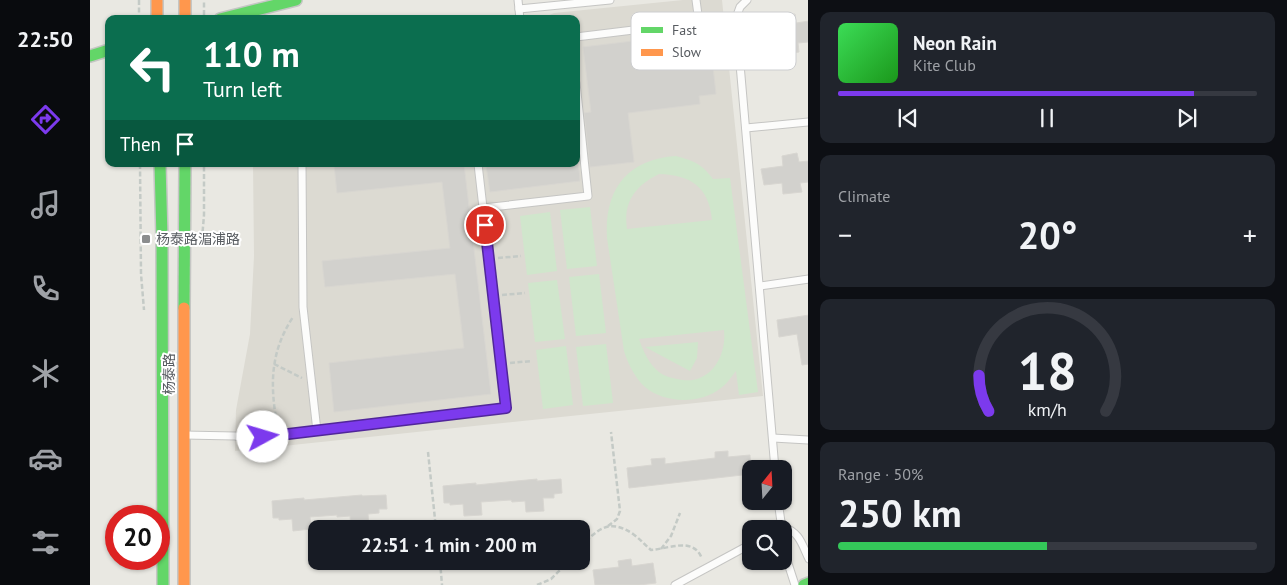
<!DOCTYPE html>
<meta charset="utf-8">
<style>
:root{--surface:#171b24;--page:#20242c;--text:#f1f3f6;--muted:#9ea1a6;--line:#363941;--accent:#7c3aed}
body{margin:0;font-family:"PT Sans","Noto Sans SC",sans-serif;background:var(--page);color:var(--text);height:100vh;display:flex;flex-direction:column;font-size:19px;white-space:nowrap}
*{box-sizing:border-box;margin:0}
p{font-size:16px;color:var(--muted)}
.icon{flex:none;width:28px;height:28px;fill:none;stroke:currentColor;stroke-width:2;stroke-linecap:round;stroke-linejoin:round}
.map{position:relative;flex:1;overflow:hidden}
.panel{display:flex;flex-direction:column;gap:12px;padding:12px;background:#0d0f14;width:479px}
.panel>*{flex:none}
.guide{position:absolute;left:15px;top:15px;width:475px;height:152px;border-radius:10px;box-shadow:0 1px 4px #0004;background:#0b6e4f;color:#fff;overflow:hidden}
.needle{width:32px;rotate:18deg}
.buttons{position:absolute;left:652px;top:460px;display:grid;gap:10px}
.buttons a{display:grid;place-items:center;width:50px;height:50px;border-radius:10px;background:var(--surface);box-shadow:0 1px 4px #0004;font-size:25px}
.speed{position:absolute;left:15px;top:505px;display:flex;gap:10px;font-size:25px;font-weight:700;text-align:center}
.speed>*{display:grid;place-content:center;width:65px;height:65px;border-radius:50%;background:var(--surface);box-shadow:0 1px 4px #0004;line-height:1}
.speed .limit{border:8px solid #d22;background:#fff;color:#111}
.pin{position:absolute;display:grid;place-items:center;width:42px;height:42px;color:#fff;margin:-21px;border:2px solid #fff;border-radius:50%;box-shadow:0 1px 5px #0007}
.me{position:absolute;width:55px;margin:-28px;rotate:84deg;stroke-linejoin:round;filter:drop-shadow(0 0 4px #0008)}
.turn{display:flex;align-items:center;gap:18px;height:105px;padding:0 15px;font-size:22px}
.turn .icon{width:65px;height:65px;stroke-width:2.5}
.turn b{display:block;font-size:35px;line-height:42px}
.then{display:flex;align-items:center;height:48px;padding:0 15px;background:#0003;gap:10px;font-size:19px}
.big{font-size:38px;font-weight:800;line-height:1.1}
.panel .card{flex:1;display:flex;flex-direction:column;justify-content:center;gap:8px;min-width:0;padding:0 18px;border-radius:10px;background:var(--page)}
.panel .dial{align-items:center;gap:0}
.dial svg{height:130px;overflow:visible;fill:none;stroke:var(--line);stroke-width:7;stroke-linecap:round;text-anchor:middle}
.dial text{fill:var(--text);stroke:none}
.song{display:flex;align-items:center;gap:15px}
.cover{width:60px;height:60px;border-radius:8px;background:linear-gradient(135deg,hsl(130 70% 55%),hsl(120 70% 35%))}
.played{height:5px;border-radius:2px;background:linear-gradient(90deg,var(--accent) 85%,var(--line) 85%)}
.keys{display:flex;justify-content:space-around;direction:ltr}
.heat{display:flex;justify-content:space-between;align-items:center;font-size:28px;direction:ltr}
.charge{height:8px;border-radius:4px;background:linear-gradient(90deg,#34c759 50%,var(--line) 0)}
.trip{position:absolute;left:218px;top:520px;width:282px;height:50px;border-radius:10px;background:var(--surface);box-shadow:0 1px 4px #0004;font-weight:800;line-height:50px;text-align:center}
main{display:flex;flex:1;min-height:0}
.dock{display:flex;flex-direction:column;width:90px;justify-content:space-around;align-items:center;background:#090b0e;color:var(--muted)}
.dock .icon{width:35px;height:35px}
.dock .current{color:var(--accent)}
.dock b{font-size:22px;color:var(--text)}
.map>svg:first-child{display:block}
.education{fill:#dcdad2}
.green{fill:#d0e6cc;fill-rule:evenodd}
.building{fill:#d2d1cd;stroke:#d8d6d1}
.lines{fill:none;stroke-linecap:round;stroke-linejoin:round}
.lane-casing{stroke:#c5c5c3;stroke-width:9}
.fast-casing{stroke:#c5c6c4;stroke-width:14}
.slow-casing{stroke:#c5c6c4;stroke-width:14}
.path{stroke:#c4cac6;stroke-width:2.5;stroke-dasharray:5 2.5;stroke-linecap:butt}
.lane{stroke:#fcfcfb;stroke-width:7}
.fast{stroke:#63d668;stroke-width:11}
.slow{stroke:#ff974d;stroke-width:11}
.route-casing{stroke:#51269a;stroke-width:12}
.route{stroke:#7c3aed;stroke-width:9}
.poi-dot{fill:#8b8d8e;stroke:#fff;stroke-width:2}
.labels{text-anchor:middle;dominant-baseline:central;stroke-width:4;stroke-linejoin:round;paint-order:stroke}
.poi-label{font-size:14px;fill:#585c61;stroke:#fff;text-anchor:start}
.street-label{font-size:14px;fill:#585c61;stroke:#fff}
.key{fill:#fff;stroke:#cdced0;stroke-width:1}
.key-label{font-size:14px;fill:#585c61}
</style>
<main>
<nav class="dock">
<b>22:50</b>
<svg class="icon current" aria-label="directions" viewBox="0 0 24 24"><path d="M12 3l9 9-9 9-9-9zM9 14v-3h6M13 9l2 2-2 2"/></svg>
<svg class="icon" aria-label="music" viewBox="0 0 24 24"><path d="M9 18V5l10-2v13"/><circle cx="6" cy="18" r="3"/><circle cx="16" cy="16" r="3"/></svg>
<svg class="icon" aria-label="phone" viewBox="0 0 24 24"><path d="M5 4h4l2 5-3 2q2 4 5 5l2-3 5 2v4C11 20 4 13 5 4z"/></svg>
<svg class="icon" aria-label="climate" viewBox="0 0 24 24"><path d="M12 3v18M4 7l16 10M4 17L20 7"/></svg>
<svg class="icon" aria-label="car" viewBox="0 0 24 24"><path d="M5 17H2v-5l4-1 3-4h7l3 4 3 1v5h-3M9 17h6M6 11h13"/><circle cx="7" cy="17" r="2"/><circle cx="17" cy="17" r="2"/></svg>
<svg class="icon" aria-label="filters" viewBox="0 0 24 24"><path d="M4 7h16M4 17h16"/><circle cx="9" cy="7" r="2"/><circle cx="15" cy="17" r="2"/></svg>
</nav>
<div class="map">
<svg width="719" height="585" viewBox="0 0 719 585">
<rect width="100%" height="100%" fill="#e9e8e2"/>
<polygon class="education" points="593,0 632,0 673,396 145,451 146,410 160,334 164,256 163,164 486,164 486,19 450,19 464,13"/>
<g class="green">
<path d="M586,156c18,5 26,8 37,23l17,-1 28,214 -19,3 -3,-24c-5,6 -9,13 -15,17 -20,16 -56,16 -76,-1 -10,-9 -17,-23 -21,-36l-17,-113c-3,-48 20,-79 69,-82zM569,174c32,1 50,13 53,46l-85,9c-4,-27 8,-43 32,-55zM634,330c3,27 -15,57 -47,49 -5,-1 -13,-3 -18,-7 -10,-8 -16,-21 -20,-33z"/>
<polygon points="500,207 507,266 477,269 470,210"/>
<polygon points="460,212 467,271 437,275 430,216"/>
<polygon points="509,274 516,333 486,336 479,277"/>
<polygon points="467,280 475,339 445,342 438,283"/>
<polygon points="608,342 607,358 600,371 555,347"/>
<polygon points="516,344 523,403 493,406 486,347"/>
<polygon points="476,346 483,405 453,409 446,350"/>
</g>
<g class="building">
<polygon points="705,14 706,23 719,21 719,42 708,43 709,52 691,55 689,43 671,46 669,29 691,26 689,16"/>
<polygon points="619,32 626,94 609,96 610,104 538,113 544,162 500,167 494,113 501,112 493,47"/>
<polygon points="486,136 490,181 400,192 396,165 486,164"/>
<polygon points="707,153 709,162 719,161 719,182 710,183 712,192 693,194 692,183 674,185 671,169 693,166 692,156"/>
<polygon points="244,164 374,164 401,394 244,412 239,363 374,348 365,274 235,287 232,261 360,248 352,182 247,193"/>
<polygon points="719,315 719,364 712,365 707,334 689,337 687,320"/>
<polygon points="638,451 638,457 660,455 661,474 539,488 537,468 562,465 561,459 575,458 575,464 625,458 625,452"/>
<polygon points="447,479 447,481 471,479 472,493 464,494 464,498 453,498 454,511 436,512 435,501 422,502 421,500 391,502 392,515 374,516 373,504 360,505 360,503 354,503 353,486 386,483 386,485"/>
<polygon points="272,495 272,496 296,495 297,509 289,509 289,513 278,514 279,526 261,527 260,516 247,517 247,515 220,517 221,529 203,531 202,519 189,520 189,518 183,518 182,501 214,498 214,500"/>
<polygon points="541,559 542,566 563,563 566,583 549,585 505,585 503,570 529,567 528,561"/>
</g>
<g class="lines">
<defs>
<g id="lane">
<polyline points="428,0 430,19"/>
<polyline points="657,0 650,7 646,18 685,469"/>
<polyline points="429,9 520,0"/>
<polyline points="486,37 609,22 606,0"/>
<polyline points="656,128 719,122"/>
<polyline points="212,164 213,307 227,431"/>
<polyline points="393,208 498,196 486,83"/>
<polyline points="670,286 719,279"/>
<polyline points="94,435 145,436 158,438 416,408 388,164"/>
<polyline points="683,438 719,440"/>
<polyline points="688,501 692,529"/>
<path d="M690,529l3,-2c17,5 19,18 26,32"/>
<polyline points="694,551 705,585"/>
<polyline points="585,585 661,544"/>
</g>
<g id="fast">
<polyline points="130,19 206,0"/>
<polyline points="0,56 19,50"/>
<polyline points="70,164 72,238 73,585"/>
<polyline points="94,308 95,164"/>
<polyline points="714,585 719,583"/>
</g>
<g id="slow">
<polyline points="67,0 67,19"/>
<polyline points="95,0 95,19"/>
<polyline points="94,308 94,585"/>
</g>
</defs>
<use href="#lane" class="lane-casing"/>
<use href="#fast" class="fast-casing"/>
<use href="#slow" class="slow-casing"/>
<g class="path">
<polyline points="49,0 49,19"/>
<polyline points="114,15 114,0"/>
<polyline points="50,164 51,274 54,310"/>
<polyline points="112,239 114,215 114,164"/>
<polyline points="408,258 431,256"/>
<polyline points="412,295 435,293"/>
<polyline points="420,363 442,361"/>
<polyline points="184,364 212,378"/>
<path d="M187,424c-7,-39 -7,-72 16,-107"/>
<polyline points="338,452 346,529"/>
<polyline points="518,526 527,519 530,511 521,432"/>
<path d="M491,547c16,-18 29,-29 52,-13 7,5 12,11 18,16 17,-1 43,-14 51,9"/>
<polyline points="571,549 581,536 590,513"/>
<polyline points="350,561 352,585"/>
<polyline points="447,585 461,579 479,561"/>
</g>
<use href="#lane" class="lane"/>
<use href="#fast" class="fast"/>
<use href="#slow" class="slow"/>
</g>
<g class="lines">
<defs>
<polyline id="route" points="173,437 416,408 395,225"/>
</defs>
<use href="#route" class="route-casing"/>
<use href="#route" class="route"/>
</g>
<rect class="poi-dot" x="51" y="234" width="10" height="10" rx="2.5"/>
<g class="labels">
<g class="poi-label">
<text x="66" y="239">杨泰路湄浦路</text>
</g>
<g class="street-label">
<text transform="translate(79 374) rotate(-90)">杨泰路</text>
</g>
</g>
<rect x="541" y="12" width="165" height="58" rx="8" class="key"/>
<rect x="551" y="27" width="22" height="6" fill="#63d668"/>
<rect x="551" y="49" width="22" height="7" fill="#ff974d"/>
<g class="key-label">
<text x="582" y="35">Fast</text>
<text x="582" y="57">Slow</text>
</g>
</svg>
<div class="buttons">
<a><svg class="needle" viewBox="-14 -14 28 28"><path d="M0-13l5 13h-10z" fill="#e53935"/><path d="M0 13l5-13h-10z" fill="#9ea1a6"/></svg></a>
<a><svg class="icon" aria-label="search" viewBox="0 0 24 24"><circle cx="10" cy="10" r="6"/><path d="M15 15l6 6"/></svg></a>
</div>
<div class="speed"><div class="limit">20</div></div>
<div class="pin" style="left:395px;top:225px;background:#d93025"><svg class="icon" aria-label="arrive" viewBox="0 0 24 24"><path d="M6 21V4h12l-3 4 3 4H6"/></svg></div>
<svg class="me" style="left:173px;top:437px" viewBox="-20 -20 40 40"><circle r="19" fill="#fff"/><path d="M0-13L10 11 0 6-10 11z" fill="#7c3aed"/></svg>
<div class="trip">22:51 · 1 min · 200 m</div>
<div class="guide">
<div class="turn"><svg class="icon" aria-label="left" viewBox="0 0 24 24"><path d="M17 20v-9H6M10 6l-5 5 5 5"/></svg><div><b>110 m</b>Turn left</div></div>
<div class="then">Then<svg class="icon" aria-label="arrive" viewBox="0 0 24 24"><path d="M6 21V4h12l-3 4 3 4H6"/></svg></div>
</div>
</div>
<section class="panel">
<div class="card">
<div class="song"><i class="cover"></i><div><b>Neon Rain</b><p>Kite Club</p></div></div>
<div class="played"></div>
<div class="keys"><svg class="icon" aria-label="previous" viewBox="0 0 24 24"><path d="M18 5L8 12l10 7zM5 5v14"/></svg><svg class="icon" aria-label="pause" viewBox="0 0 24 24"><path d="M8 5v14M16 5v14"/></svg><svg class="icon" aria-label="next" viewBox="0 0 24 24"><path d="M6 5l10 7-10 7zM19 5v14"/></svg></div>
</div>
<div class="card"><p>Climate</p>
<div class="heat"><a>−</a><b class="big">20°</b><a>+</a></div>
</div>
<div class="card dial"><svg viewBox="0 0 100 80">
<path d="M14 69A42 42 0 1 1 86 69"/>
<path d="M14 69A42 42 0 0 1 8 47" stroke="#7c3aed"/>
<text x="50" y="56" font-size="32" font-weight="700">18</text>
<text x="50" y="72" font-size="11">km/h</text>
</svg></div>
<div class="card"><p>Range · 50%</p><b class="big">250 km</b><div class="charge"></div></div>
</section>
</main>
